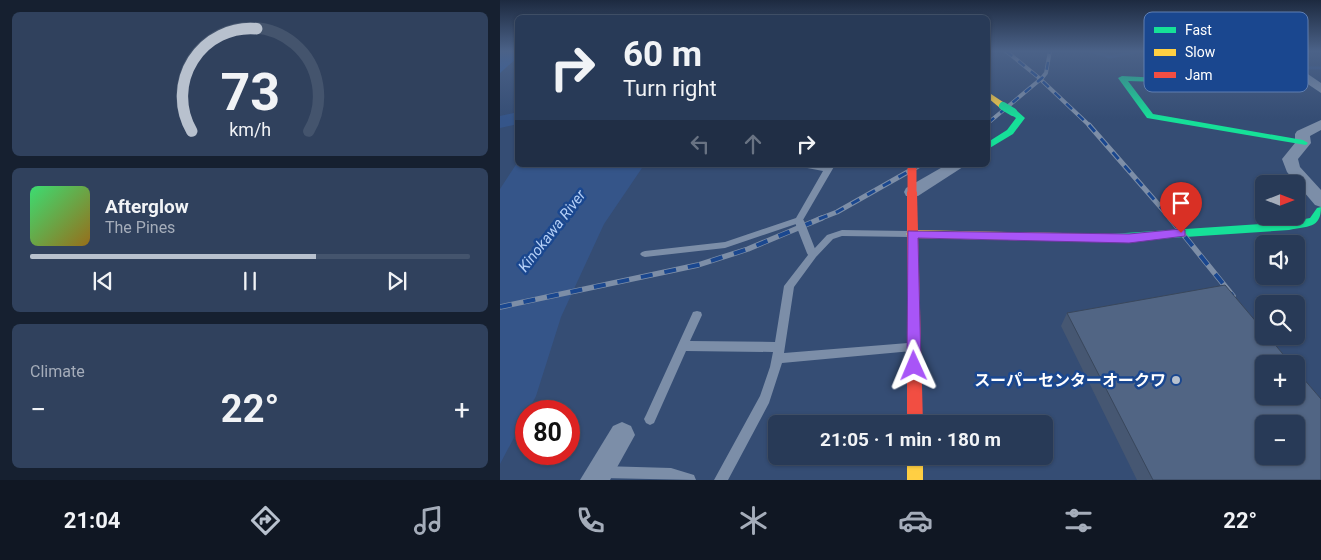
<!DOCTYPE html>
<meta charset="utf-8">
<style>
:root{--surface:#283a57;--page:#30415d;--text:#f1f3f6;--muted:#a5adba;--line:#44546d;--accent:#b8c1ce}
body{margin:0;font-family:Roboto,"Noto Sans JP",sans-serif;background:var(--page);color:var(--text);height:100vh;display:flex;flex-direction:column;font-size:19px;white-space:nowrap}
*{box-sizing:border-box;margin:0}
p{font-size:16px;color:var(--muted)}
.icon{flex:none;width:28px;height:28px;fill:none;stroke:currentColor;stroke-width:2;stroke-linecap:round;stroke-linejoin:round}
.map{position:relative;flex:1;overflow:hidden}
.side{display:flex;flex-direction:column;gap:12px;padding:12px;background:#162030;width:500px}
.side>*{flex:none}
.hud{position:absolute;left:15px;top:15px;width:475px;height:152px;border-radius:8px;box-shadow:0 1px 4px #0004,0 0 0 1px var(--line);background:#283a57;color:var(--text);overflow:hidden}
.needle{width:32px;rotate:90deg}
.tools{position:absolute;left:755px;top:175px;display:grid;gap:10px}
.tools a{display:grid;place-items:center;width:50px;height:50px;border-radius:8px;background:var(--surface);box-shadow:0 1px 4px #0004,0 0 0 1px var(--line);font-size:25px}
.speed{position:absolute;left:15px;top:400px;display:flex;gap:10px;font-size:25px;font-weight:700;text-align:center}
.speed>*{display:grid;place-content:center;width:65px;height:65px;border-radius:50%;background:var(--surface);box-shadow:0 1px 4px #0004,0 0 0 1px var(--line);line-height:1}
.speed .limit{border:8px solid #d22;background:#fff;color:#111}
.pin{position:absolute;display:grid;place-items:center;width:42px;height:42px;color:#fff;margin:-51px -21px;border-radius:50% 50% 50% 0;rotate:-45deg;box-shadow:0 0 5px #0007}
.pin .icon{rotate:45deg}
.me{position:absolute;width:55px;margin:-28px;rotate:359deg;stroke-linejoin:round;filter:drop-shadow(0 0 4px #0008)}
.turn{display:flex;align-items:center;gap:18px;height:105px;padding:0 25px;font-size:22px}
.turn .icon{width:65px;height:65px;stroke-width:2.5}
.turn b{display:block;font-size:35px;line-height:42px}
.lanes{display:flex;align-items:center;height:48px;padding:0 25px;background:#0003;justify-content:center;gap:25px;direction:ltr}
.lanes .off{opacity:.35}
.big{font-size:38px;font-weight:700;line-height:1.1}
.side .card{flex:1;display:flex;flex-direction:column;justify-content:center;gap:8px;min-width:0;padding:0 18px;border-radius:8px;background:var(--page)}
.side .dial{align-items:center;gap:0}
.dial svg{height:130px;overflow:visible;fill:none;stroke:var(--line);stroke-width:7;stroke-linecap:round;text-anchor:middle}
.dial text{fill:var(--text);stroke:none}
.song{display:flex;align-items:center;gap:15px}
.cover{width:60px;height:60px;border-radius:8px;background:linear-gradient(135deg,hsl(140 70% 55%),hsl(40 70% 35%))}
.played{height:5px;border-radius:2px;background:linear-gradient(90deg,var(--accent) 65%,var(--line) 65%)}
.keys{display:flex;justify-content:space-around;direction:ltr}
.heat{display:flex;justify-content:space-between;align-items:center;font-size:28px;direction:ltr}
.trip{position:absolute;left:268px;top:415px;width:285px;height:50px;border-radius:8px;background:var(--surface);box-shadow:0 1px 4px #0004,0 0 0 1px var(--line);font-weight:700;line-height:50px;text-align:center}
.tab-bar{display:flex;height:80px;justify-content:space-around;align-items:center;background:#101723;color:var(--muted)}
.tab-bar .icon{width:35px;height:35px}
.tab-bar .current{color:var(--accent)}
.tab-bar b{font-size:22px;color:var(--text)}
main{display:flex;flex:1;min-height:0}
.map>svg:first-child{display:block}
.green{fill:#2d5da6}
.water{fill:#355589}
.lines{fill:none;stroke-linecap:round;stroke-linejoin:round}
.stream{stroke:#355589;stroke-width:3}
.river{fill:#355589;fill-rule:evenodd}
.lane{fill:#7c8ea8;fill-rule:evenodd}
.street{fill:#7c8ea8;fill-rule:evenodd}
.fast{fill:#16e098;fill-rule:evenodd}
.slow{fill:#ffcf43;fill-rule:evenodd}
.jam{fill:#f24e42;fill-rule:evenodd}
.rail-far2-casing{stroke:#7d8ea7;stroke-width:4}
.rail-far1-casing{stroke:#7d8ea7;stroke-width:5}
.rail-casing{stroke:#7d8ea7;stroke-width:5.5}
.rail-far2{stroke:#1a478f;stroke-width:2.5;stroke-dasharray:8;stroke-linecap:butt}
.rail-far1{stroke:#1a478f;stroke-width:3;stroke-dasharray:9;stroke-linecap:butt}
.rail{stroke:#1a478f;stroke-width:4;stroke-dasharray:12;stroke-linecap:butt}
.lane-bridge{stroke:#7c8ea8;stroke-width:9}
.fast-bridge{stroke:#16e098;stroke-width:8}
.jam-bridge{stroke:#f24e42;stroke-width:9}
.wall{fill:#465772}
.building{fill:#516584;stroke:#39475c;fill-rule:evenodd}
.route{fill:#a855f7;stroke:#6d37a1}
.poi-dot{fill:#b8c1ce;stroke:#1a478f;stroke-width:2}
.labels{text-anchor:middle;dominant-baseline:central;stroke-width:5;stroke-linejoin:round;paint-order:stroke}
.water-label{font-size:15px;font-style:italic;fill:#b3cef6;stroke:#1a478f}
.near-poi-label{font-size:16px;font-weight:bold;fill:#fff;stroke:#1a478f;text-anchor:end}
.key{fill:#1a478f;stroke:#5f7eb1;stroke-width:1}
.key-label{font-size:14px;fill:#fff}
</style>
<main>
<section class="side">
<div class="card dial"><svg viewBox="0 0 100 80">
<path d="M14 69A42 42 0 1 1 86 69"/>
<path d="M14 69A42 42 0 0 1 54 6" stroke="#b8c1ce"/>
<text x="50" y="56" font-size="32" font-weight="700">73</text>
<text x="50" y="72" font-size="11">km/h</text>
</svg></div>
<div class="card">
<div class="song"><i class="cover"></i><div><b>Afterglow</b><p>The Pines</p></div></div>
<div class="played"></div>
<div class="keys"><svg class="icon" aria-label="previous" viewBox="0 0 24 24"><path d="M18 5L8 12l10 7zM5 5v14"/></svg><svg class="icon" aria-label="pause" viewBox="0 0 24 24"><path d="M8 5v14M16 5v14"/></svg><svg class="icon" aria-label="next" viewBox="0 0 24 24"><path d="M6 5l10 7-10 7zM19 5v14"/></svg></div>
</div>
<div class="card"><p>Climate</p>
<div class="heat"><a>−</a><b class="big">22°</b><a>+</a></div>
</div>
</section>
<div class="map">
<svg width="821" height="480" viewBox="0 0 821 480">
<rect width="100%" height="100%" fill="#354d74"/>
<polygon class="green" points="0,51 17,51 18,57 0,73"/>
<polygon class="water" points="17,163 18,165 144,165 104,224 61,317 36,396 0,464 0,189"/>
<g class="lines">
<g class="stream">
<polyline points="590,51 610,57 642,51"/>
<polyline points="674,51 705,59"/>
<polyline points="713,61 756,67 821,68"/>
</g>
<polygon class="river" points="18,112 18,124 0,128 0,116"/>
<g class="lane">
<polygon points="301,165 316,165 326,167 327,165 335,165 303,220 304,223 303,225 300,226 296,224 225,248 145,257 142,256 140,254 142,252 145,251 225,242 296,218 323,171 302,167"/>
<polygon points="342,230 409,231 413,234 409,237 342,236 333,239 316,257 294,287 284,353 408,343 412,345 413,348 412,351 282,363 269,403 228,480 214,480 260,396 270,367 273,352 186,351 154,423 150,425 146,423 144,419 146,415 193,312 197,311 201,312 202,315 190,341 275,342 284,286 308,255 307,251 308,249 314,249 327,235"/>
<polygon points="102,466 171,468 194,475 196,480 102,478 97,477 96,472 97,467"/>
</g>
<g class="street">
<polygon points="764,51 774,51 821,83 821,93 765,55"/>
<polygon points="821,120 821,130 810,136 811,143 798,159 800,167 821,190 821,207 815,205 787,172 782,159 795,143 795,134 797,131"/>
<polygon points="446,165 466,165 418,196 406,196 404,192 406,188"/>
<polygon points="122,422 131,426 135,435 110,480 80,480 113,426"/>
</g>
<g class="fast">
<polygon points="705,51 712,51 715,68 660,82 628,81 653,114 803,140 808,143 806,145 647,118 618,78 622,76 660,78 708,65"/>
<polygon points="510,110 516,110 525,118 513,134 488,149 488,142 507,130 516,118 510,114"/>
<path d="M821,207c0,22 -14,19 -32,23l-179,12 -6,-4 6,-4 179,-12 21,-4 7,-10z"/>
</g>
<g class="slow">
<polygon points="488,92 506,104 506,108 500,108 488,98"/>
<polygon points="412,230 610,234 616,238 610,242 412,238 406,234"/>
<rect x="407" y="456" width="16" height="24"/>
</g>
<polygon class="jam" points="412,189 417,192 423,424 407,424 407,192"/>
<defs>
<g id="rail-far2">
<polyline points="506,51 538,77 590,126"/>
<polyline points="488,123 542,78 546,73 550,51"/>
</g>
<g id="rail-far1">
<polyline points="589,125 671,219"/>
<polyline points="319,219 337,212 420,165"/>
</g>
<g id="rail">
<polyline points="670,218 733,296"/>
<polyline points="0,307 198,265 248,249 322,218"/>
</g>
</defs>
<use href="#rail-far2" class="rail-far2-casing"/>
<use href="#rail-far1" class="rail-far1-casing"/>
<use href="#rail" class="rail-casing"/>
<use href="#rail-far2" class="rail-far2"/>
<use href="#rail-far1" class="rail-far1"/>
<use href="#rail" class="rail"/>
<polyline class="lane-bridge" points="300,223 311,251"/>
<polyline class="fast-bridge" points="503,106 513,112"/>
<polyline class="jam-bridge" points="412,165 412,192"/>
</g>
<polygon class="wall" points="567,313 821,480 637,480 561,326"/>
<path class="building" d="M725,285l39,46v5h4l23,28h-27v32h32v-26l25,29v81h-168l-86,-167zM764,424h32v32h-32z"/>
<linearGradient id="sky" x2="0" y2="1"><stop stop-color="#1d2a40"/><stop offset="0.43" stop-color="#4b6288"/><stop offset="1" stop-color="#4b6288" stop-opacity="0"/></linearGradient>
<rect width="821" height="119" fill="url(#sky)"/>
<polygon class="route" points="681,229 685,230 685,236 629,243 418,238 421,366 419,371 414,373 409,371 407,366 408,231 629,234"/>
<circle class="poi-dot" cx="676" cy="380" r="5"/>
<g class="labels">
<g class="water-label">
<text transform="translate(52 231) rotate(-52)">Kinokawa River</text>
</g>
<g class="near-poi-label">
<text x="666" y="380">スーパーセンターオークワ</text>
</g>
</g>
<rect x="644" y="12" width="164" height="80" rx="8" class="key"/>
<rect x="654" y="27" width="22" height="6" fill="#16e098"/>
<rect x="654" y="49" width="22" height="7" fill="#ffcf43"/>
<rect x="654" y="72" width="22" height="6" fill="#f24e42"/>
<g class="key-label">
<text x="685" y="35">Fast</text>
<text x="685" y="57">Slow</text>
<text x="685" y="80">Jam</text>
</g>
</svg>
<div class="tools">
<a><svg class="needle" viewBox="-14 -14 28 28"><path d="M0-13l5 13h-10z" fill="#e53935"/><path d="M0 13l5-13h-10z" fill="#a5adba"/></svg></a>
<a><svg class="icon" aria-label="sound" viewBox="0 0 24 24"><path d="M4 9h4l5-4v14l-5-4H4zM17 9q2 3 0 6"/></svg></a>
<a><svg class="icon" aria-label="search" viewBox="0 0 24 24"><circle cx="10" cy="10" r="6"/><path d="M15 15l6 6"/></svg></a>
<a>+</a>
<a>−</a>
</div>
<div class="speed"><div class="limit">80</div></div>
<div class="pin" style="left:681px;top:233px;background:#d93025"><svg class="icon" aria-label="arrive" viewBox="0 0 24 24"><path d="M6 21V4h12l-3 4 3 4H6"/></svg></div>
<svg class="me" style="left:414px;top:366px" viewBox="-20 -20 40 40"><path d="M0-17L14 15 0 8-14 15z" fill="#a855f7" stroke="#fff" stroke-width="4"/></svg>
<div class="trip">21:05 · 1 min · 180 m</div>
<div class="hud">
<div class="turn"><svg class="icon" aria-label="right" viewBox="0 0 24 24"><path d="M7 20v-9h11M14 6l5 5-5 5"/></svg><div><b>60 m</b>Turn right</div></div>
<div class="lanes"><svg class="icon off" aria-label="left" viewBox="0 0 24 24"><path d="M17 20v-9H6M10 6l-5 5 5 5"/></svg><svg class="icon off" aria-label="ahead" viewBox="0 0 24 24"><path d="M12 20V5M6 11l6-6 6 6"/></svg><svg class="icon" aria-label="right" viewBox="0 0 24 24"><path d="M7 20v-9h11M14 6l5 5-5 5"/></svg></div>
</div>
</div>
</main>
<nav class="tab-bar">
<b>21:04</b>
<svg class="icon current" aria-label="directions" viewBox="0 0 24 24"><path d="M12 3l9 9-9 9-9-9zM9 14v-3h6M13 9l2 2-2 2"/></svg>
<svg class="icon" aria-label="music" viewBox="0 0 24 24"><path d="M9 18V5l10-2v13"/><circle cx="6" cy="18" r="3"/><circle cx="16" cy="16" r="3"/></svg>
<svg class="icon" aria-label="phone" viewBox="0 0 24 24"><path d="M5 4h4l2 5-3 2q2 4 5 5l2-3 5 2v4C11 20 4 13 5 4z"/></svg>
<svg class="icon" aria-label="climate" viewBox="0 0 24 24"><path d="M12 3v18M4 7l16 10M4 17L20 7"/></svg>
<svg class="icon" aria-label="car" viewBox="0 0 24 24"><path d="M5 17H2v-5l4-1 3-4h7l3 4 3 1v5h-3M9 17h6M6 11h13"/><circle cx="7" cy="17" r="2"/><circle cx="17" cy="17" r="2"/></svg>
<svg class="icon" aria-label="filters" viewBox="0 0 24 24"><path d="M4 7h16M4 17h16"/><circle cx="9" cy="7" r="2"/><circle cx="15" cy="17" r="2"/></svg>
<b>22°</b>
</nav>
